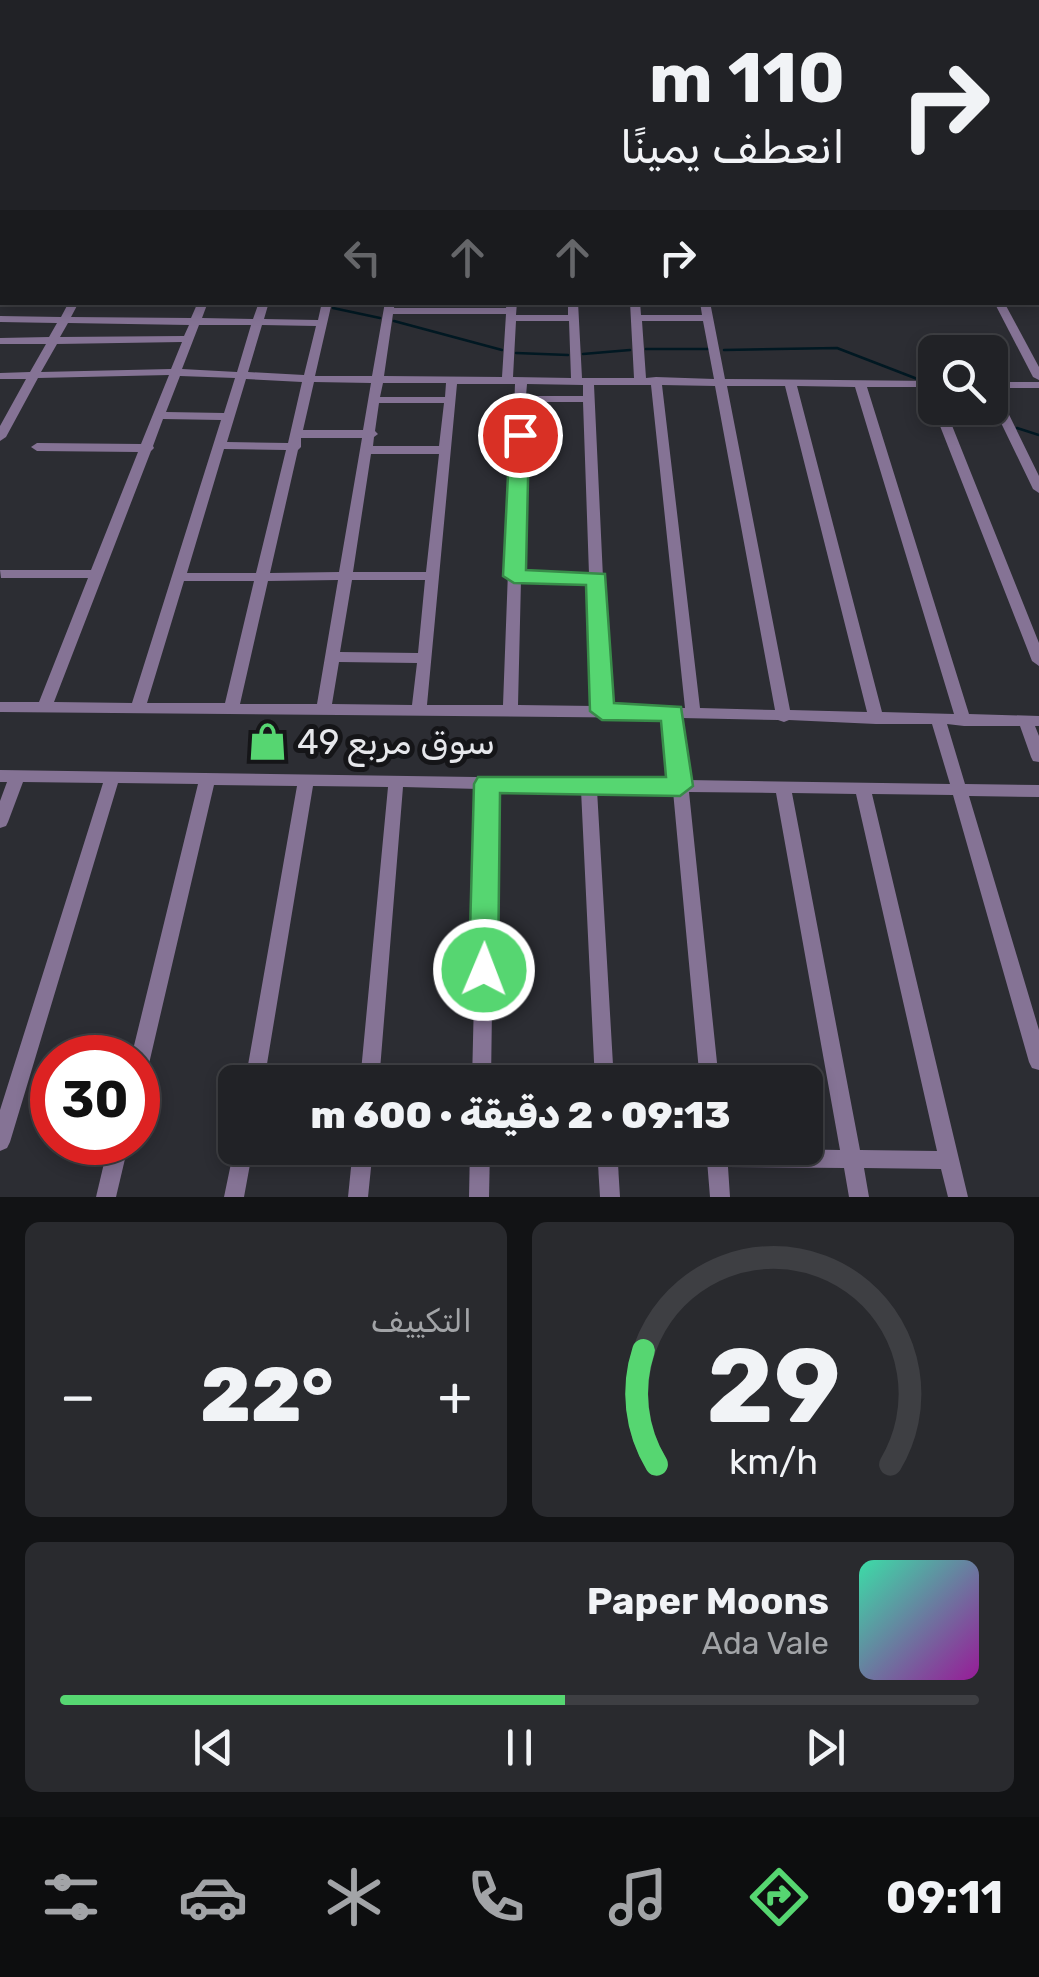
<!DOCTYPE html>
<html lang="ar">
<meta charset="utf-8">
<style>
:root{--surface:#212226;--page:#292a2e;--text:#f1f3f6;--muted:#a2a4a7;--line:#3e3f43;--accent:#56d671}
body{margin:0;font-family:Rubik,"Noto Naskh Arabic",sans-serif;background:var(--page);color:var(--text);direction:rtl;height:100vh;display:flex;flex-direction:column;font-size:38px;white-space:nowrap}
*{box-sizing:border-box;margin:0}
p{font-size:32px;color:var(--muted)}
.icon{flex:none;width:55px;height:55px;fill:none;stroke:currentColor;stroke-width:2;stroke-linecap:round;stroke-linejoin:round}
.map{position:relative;height:1197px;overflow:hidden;direction:ltr}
.side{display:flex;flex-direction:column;gap:25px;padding:25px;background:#121315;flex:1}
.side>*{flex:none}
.top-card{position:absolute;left:0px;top:0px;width:1040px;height:305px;box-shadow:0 5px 15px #0003,0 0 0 2px var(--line);direction:rtl;background:#212226;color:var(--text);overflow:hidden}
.fabs{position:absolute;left:918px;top:335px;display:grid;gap:20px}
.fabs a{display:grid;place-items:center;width:90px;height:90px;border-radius:15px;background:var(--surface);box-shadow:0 5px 15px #0003,0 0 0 2px var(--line);font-size:50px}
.speed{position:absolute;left:30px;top:1035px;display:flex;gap:20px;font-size:50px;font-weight:700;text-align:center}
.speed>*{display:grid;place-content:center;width:130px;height:130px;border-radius:50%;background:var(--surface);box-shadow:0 5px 15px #0003,0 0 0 2px var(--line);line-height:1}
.speed .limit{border:15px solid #d22;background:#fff;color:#111}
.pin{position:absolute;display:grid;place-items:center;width:85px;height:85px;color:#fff;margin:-42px;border:5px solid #fff;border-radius:50%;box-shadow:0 2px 10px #0007}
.me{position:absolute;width:110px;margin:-55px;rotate:1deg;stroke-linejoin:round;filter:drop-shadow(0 0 8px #0008)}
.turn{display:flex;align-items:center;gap:35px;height:210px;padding:0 30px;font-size:45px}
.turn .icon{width:130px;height:130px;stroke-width:2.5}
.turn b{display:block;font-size:70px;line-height:85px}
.lanes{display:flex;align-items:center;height:95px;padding:0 30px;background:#0003;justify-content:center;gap:50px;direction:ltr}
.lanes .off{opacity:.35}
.big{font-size:75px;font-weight:800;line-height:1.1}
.side .tile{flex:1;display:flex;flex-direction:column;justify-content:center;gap:15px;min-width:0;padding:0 35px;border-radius:15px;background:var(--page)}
.side .dial{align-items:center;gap:0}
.dial svg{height:260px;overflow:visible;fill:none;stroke:var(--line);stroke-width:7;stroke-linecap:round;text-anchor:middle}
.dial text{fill:var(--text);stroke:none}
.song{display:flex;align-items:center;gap:30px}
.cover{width:120px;height:120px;border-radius:15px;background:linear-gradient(135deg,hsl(160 70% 55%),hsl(300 70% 35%))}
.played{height:10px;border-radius:5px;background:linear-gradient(90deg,var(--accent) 55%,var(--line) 55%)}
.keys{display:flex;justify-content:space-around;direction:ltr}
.heat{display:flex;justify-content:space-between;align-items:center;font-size:55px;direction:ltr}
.side .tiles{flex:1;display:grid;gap:25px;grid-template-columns:1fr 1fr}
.tile:last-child{grid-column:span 2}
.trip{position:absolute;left:218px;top:1065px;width:605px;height:100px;border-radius:15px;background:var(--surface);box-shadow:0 5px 15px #0003,0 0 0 2px var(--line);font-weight:800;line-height:100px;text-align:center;direction:rtl}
.tabs{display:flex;height:160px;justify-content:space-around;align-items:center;background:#0d0e0f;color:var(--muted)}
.tabs .icon{width:70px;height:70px}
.tabs .on{color:var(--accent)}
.tabs b{font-size:45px;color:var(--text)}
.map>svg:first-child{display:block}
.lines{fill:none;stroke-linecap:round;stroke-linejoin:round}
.stream{stroke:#011822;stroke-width:2.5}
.minor{fill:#857395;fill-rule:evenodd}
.route{fill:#56d671;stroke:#388b49;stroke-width:2.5}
.labels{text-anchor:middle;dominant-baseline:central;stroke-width:10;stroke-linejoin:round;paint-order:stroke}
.poi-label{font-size:35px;fill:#e6e7eb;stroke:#151518;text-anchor:start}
</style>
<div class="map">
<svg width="1039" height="1197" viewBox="0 0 1039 1197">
<rect width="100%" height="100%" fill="#2c2d33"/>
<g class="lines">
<g class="stream">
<polyline points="308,302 320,305"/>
<polyline points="333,308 380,318"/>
<polyline points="394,321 502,350"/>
<polyline points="646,349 708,349"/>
<polyline points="724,350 837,348 920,380"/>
<polyline points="516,353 568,355"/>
<polyline points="583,354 630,350"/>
<polyline points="975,408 998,418"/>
<polyline points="1017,428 1039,435"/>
</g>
<g class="minor">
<polygon points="0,0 48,0 51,2 1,3"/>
<polygon points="87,0 131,0 131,1 88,2"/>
<polygon points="172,0 242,0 245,2 169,2"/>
<polygon points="357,0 363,0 362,2 356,2"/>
<rect x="398" y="0" width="6" height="2"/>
<rect x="441" y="0" width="6" height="2"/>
<rect x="483" y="0" width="6" height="2"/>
<rect x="526" y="0" width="6" height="2"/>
<rect x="568" y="0" width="6" height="2"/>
<rect x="609" y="0" width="6" height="2"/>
<polygon points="650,0 656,0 657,2 651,2"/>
<polygon points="680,0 688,0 689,2 682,2"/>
<polygon points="926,0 950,0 942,2 923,2"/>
<rect x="0" y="16" width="2" height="4"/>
<rect x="0" y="38" width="2" height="4"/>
<rect x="0" y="52" width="2" height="7"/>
<rect x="0" y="76" width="2" height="4"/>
<rect x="1038" y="95" width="1" height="4"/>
<rect x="0" y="103" width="2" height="7"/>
<rect x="1038" y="117" width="1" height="4"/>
<polygon points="0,133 2,134 2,138 0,139"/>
<polygon points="1038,140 1039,140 1039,146 1038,145"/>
<polygon points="1038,165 1039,166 1039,173 1038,172"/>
<polygon points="2,172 2,180 0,181 0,173"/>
<rect x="0" y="187" width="2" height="6"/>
<rect x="1038" y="218" width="1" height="6"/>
<rect x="0" y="236" width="2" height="6"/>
<rect x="1038" y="249" width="1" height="8"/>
<polygon points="0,269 2,269 2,278 0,279"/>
<rect x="1038" y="289" width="1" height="6"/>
<path d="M69,302h10l-8,15 120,1 7,-16h10l-6,16 51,1 6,-17h10l-5,17 54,1 4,-18h10l-17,74h57l13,-74h10l-1,6h112l1,-6h10l-1,13h52v-13h10l4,76h52l-4,-76h10l1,13h61l-2,-13h10l15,77 210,2v6h-68l102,327 70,2v10h-4l4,10v26l-6,-1 -2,-4 -11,-31h-56l-17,-2 18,60 74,1v12l-70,-1 70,234v40l-7,-2 -3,-6 -76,-267 -81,-1 96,403h-20l-7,-28 -77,-1 5,29h-20l-5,-29 -116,-1 2,30h-20l-4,-49 134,2 -64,-357 -87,-1 30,290h-19l-27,-291 -76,-1 17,292h-19l-14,-292 -86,-1 -4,293h-19l7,-293 -76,-2 -24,295h-19l28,-295 -75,-1 -49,296h-19l52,-296 -83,-1 -66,283 -3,6 -7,2v-18h-7l67,-274 -80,-1 -108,359 -3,6 -7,3v-41l103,-327 -80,-1 -15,40 -2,4 -6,2v-27l7,-19h-7v-12l672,10 -6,-62 -666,-6v-10h39l49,-124h-87l-1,-8h91l47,-118 -101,-1 -6,-4 6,-4 104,1 28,-69 -131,3 -32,59 -6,4v-15l26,-47h-26v-6l30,-1 16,-28h-46v-6l49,-1 8,-14 -57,-1v-6l61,1zM393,314h113l-4,63 -118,-1zM516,321h53l2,57 -58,-1zM642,321h61l11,58 -58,-2 -10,1zM68,323l121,2 -5,11 -124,1zM199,325h52l-14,47 -55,-3zM262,325l54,1 -12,49 -56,-3zM182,342l-11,27 -130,3 16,-28zM180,376l55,2 -11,35 -58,-1zM246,379l56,3 -14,61 -61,-1zM314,382l57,1 -8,47h-60zM383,383h63l-1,14h-65zM457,384h58l-12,321h-76zM527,384l56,1v11h-57zM594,385h57l34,323 -76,-2zM662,385l53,1 60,324 -75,-2zM727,386h58l82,326 -77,-2zM797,386l58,1 99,327 -72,-2zM526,402h57l6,172 -68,-2zM379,403h65l-5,43h-66l1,-9 4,-3 -3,-3zM163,419l58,1 -89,283 -78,-1 97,-251 3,-3 -1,-2zM301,438h61l-23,134 -69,1 28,-123 3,-3zM224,449l62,1 -30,123h-69zM371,454h68l-13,118h-73zM338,580l-21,124h-77l28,-123zM352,580h73l-7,73 -78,-1zM521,580l69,2 4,124 -76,-1zM184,581h70l-29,122h-78zM339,662l78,1 -5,42 -80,-1zM681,718l97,2 6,2 5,-2 87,4h56l18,60 -263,-4zM792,793l64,1 81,357 -77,-1z"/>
<polygon points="994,302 1004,302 1039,367 1039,380 1033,377"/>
<polygon points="990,382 1039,382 1039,388 996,388 1039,476 1039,493 1033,489 990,400"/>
<polygon points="935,406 935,408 945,408 1039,643 1039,666 1032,661 933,408"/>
<polygon points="109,1142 129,1142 116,1197 96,1197"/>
<polygon points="235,1144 235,1148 253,1148 244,1197 224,1197"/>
<polygon points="353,1148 373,1148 368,1197 348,1197"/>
<polygon points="470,1148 490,1148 489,1197 469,1197"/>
<polygon points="597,1148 617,1148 620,1197 600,1197"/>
</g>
</g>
<polygon class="route" points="520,429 529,435 526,570 605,574 614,703 681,707 693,786 680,796 500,793 498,970 494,979 484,982 473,979 469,970 474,784 478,777 666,777 661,721 602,720 590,711 586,585 514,583 503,576 510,435"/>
<defs>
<symbol id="shop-bare" viewBox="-9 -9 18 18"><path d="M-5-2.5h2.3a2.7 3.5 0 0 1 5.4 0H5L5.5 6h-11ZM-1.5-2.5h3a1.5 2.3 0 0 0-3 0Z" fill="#56d671" stroke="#151518" stroke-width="2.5" paint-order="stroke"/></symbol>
</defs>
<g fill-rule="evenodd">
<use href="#shop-bare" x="240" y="714" width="55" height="55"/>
</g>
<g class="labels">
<g class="poi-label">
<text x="297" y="742">سوق مربع 49</text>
</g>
</g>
</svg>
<div class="fabs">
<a><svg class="icon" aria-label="search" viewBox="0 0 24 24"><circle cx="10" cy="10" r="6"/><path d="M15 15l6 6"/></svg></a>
</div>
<div class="speed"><div class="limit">30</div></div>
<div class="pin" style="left:520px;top:435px;background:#d93025"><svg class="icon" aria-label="arrive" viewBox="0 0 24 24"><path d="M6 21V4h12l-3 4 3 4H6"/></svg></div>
<svg class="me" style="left:484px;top:970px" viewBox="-20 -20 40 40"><circle r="17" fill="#56d671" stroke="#fff" stroke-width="3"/><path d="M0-11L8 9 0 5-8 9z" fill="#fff"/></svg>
<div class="trip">09:13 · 2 دقيقة · 600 m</div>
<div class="top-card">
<div class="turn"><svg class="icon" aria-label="right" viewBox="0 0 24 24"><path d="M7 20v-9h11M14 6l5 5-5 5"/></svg><div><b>110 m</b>انعطف يمينًا</div></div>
<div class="lanes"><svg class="icon off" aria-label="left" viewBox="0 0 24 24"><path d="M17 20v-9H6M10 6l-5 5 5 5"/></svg><svg class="icon off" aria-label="ahead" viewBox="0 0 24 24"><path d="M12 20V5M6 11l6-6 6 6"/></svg><svg class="icon off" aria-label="ahead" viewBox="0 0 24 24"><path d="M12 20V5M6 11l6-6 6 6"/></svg><svg class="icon" aria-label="right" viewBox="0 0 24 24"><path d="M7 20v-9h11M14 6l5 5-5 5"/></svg></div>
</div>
</div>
<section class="side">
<div class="tiles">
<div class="tile dial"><svg viewBox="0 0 100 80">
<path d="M14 69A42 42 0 1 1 86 69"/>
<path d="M14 69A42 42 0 0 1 10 34" stroke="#56d671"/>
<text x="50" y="56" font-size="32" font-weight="700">29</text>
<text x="50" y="72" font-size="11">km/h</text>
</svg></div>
<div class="tile"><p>التكييف</p>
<div class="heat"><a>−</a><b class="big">22°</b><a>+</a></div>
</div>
<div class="tile">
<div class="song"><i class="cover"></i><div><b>Paper Moons</b><p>Ada Vale</p></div></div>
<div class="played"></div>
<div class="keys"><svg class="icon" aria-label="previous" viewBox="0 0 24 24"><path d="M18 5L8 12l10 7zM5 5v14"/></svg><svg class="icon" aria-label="pause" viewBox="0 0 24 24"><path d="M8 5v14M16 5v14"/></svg><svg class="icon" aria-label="next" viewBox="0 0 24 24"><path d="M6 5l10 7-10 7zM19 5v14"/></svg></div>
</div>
</div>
</section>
<nav class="tabs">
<b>09:11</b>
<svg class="icon on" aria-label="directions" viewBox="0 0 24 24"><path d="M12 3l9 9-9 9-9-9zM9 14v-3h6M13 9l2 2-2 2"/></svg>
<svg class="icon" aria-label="music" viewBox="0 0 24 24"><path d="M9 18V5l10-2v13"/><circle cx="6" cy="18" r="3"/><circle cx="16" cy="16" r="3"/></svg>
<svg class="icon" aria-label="phone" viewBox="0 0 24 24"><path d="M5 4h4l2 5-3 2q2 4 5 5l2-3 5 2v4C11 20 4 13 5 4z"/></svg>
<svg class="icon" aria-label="climate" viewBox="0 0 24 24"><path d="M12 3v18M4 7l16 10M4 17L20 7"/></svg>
<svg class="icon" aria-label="car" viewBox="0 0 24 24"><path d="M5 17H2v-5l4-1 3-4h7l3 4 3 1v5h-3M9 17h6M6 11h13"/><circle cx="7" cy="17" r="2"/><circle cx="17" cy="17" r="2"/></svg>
<svg class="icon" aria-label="filters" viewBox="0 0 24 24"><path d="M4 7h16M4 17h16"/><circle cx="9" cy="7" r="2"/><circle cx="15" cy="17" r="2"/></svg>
</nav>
